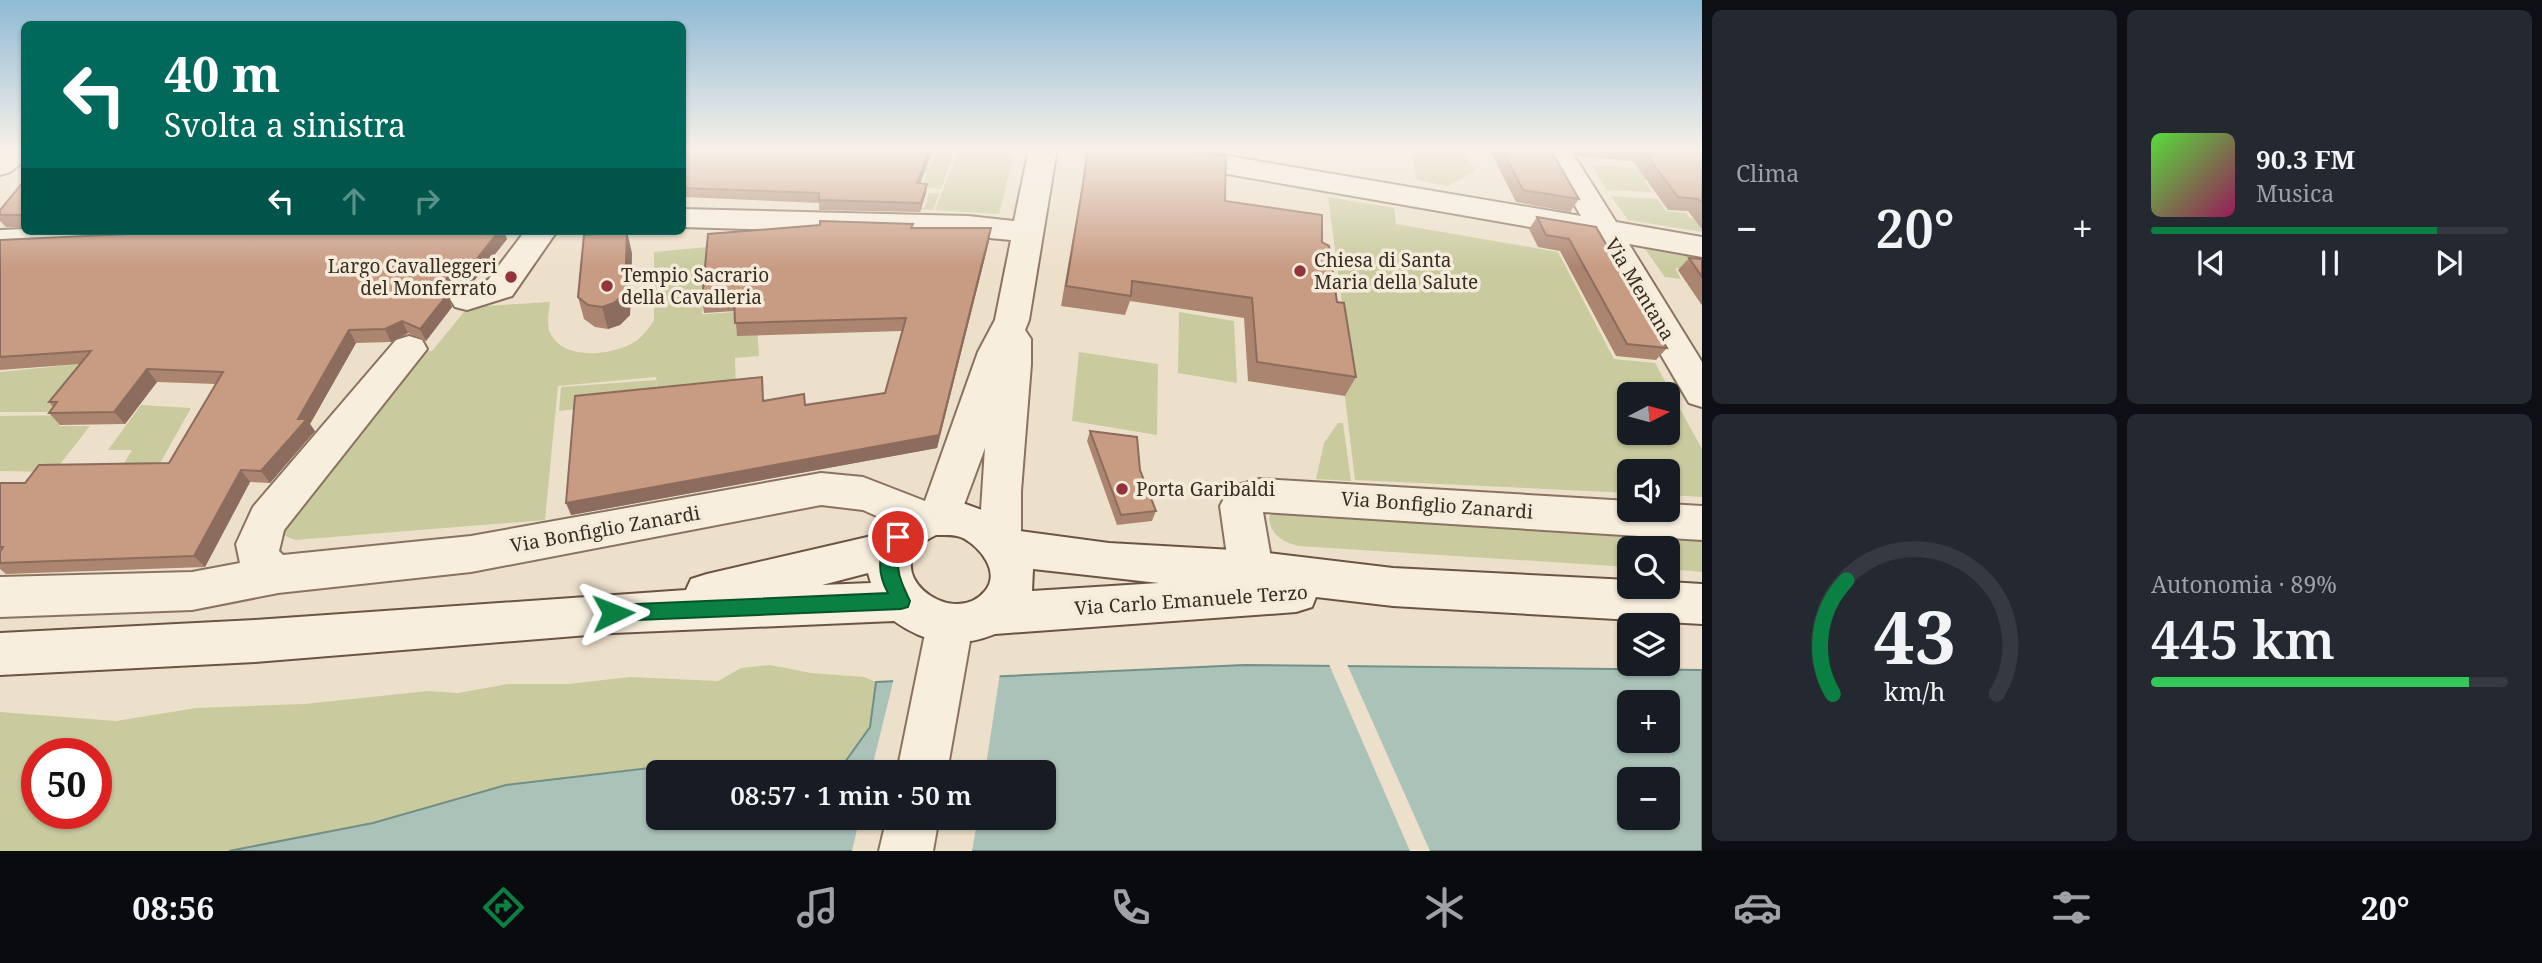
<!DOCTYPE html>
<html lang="it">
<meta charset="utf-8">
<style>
:root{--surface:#171b24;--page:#242831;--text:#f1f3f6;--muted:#9ea1a6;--line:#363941;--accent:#0b8043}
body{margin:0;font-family:"Noto Serif",serif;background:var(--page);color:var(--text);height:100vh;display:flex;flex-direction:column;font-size:26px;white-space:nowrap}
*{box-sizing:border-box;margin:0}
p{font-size:23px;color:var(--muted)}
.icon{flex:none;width:38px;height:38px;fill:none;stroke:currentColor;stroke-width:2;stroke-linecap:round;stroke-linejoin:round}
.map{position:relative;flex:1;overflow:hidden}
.sheet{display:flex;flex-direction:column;gap:10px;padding:10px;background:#0d0f14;width:840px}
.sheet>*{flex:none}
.hud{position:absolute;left:21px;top:21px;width:665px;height:214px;border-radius:10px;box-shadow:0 2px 5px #0004;background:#00695c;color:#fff;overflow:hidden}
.needle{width:46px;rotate:84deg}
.tools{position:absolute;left:1617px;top:382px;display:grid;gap:14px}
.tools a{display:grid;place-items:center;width:63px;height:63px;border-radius:10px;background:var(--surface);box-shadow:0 2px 5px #0004;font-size:35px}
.speed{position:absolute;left:21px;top:738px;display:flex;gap:14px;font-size:35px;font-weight:700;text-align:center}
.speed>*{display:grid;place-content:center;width:91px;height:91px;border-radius:50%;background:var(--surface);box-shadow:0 2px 5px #0004;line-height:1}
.speed .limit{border:10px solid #d22;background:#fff;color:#111}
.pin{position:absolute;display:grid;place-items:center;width:60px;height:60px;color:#fff;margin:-30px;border:4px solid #fff;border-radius:50%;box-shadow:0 2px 7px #0007}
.me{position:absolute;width:77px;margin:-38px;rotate:88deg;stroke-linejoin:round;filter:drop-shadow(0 0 5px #0008)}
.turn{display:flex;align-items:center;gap:24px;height:147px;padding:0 28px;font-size:32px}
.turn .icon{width:91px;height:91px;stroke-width:2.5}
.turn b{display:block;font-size:49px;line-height:60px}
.lanes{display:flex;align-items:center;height:66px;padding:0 28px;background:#0003;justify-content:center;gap:35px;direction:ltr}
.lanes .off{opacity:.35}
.big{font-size:52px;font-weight:600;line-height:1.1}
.sheet .widget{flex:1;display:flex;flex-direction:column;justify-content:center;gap:10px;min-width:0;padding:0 24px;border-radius:10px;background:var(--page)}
.sheet .dial{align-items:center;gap:0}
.dial svg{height:182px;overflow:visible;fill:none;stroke:var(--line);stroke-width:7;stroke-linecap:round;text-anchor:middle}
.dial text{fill:var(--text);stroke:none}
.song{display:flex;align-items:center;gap:21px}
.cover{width:84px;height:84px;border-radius:10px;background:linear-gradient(135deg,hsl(110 70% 55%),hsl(330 70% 35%))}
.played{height:7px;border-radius:4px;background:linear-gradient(90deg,var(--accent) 80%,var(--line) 80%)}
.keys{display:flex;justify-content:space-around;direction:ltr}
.heat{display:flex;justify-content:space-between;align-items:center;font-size:38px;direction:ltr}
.charge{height:10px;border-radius:5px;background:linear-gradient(90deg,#34c759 89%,var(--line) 0)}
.sheet .tiles{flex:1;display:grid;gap:10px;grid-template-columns:repeat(2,1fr)}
.trip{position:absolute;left:646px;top:760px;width:410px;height:70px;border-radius:10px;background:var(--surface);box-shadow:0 2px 5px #0004;font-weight:600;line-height:70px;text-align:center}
.menu{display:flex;height:112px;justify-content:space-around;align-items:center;background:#090b0e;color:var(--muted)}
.menu .icon{width:49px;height:49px}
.menu .selected{color:var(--accent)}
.menu b{font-size:32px;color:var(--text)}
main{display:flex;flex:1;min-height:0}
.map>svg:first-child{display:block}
.green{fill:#c9cb9f;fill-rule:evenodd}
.water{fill:#abc2b9;stroke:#729086;stroke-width:2;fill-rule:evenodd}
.pier{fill:#ede0cb}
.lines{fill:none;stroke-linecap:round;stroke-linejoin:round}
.minor-casing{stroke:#897360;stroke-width:4}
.tertiary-casing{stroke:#897360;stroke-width:4}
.secondary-casing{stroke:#6b5443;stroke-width:4}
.minor{fill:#f7eede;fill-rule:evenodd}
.tertiary{fill:#f7eede;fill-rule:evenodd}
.secondary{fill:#f7eede;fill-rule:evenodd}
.wall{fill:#ac8571}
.shaded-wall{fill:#8c6c5c}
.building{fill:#c89b83;stroke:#8c6c5c;stroke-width:2}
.route{fill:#0b8043;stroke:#07532c;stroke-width:2}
.poi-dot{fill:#94333b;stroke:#f4ebda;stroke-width:2.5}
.labels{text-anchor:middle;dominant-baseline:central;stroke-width:7;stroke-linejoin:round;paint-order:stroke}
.poi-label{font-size:19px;fill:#3a2c22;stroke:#f4ebda;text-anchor:start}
.street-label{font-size:19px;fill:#3a2c22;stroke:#f4ebda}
</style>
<main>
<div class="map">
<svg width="1702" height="851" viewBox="0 0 1702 851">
<rect width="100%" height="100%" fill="#ede0cb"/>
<g class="green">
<polygon points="939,149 955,151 941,189 922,187 927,173 893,169 854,198 924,208 929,193 939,194 933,210 844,207 876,160 929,168"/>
<polygon points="959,149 1015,149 999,214 935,210"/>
<polygon points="1410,149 1465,155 1475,171 1448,186 1417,180"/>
<polygon points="1591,165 1702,174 1702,185 1644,180 1652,192 1607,190"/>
<polygon points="1611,196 1658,199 1666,211 1686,213 1690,218 1702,219 1702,232 1628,220"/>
<path d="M1328,197l66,11 2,16 162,28 56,107 41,4 47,86v48l-34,-2v-24h-39v22l-274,-13 -19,-156 9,1zM1629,394h39v38h-39z"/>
<path d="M707,247l-5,67 54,-3 3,45 -24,2 2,58 -80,-15 -1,-24 -98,9 -13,134 -250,20 -12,-5 1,-11 135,-172 13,-1 36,-44 82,-5c-1,9 -3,19 -1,28 11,32 65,26 87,11 8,-6 13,-13 18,-21v-68z"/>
<polygon points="1645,249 1702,259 1702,270 1675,268 1681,279 1665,277"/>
<polygon points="1179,312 1234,321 1237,383 1178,373"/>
<polygon points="1079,352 1158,364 1157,435 1072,421"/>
<polygon points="89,363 59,412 0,412 0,372"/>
<polygon points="656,380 655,413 630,403 559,411 561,387"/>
<polygon points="141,405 191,408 159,465 123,465 132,450 108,450"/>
<polygon points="66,415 59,426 90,426 54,472 0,471 0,416"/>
<polygon points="1338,423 1343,423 1351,481 1316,479 1324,443"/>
<path d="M1273,510l429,18v44l-34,-3v-21h-39v19l-331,-21c-16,-4 -28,-12 -29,-29z"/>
<path d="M770,665l41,8 53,4 12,5 -6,45 -30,42 -79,3 -103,-5 -152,18 -133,38 -144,28h-229v-139l116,9 80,-13 108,-4 124,-13 30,2 50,-9h60l62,-7 88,4 23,-13zM37,754h59v60h-59z"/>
</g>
<path class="water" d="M1244,665l458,5v181h-1473l144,-28 133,-38 152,-18 103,5h-103v45h385v-45h-227l24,-3 30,-42 6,-45zM1629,702h39v38h-39zM1629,779h39v38h-39z"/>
<g class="pier">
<polygon points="1328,662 1346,662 1430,851 1410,851"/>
<polygon points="1000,673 985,772 871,772 894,678"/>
<polygon points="860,817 978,817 972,851 852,851"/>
</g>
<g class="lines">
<defs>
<g id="minor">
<polygon points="3,149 24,149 24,161 10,172 0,175 0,152"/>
<polygon points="1029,149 1057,149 1029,320 1025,330 1031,339 1031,364 1021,491 1021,541 1015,554 1000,559 985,554 979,541 985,448 955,529 924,537 863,510 821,505 471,572 278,593 192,610 0,617 0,577 192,572 240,563 236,544 253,507 396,340 409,336 422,340 427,349 284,530 279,551 283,555 471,536 821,473 863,477 925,501 978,352 995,320 1011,240 968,236 682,227 682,209 968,216 1014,221"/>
<polygon points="1122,149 1186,149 1581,216 1542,149 1570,149 1616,222 1702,237 1702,257 1629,244 1702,362 1702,407 1689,403 1593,238 1136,158 1126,155"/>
<polygon points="0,230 24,229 215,231 210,238 199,241 0,250"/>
<polygon points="525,231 557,231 512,296 467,310 455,307 450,299 455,291 488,280"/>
<polygon points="1260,479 1629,501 1629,509 1668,509 1668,504 1702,506 1702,540 1263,512 1273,570 1266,583 1251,589 1236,583 1229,570 1220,506 1230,487"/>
</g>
<g id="tertiary">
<polygon points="950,604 966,610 973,624 947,772 897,772 927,624 934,610"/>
<polygon points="887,817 939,817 933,851 879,851"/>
</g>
<path id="secondary" d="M932,501h25l36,13 20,16 96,13 142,8 142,17 236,12v6h39v-4l34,2v40l-309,-18 -77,-9 -4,10 -16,5 -301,22c-37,15 -69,10 -101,-13l-281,12 -358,29 -255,13v-42l255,-13 431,-30 5,-11 16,-5 169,-39 15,-17zM936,535c9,0 19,-1 27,3 17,9 38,34 22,53 -34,41 -115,-25 -49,-56zM1033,569l126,14 -127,8zM868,573l3,10 -49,2z"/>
</defs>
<use href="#minor" class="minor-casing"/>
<use href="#tertiary" class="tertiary-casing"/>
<use href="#secondary" class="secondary-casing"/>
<use href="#minor" class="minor"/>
<use href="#tertiary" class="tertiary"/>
<use href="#secondary" class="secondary"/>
</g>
<g class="wall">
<polygon points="682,149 933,149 920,183 927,184 926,193 920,212 819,210 819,203 682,197"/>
<polygon points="1086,149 1183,149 1225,201 1322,242 1356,377 1345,396 1248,381 1244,318 1130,301 1125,315 1061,306 1082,185"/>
<polygon points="1201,149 1220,149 1219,152"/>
<polygon points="1489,149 1550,149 1579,199 1570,212 1516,202"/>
<polygon points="1572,149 1702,149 1702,229 1688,211 1668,210 1633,161 1577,156"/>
<polygon points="24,181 24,227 6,227 0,221 0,210"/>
<polygon points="1537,217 1596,227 1667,348 1656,360 1616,356 1560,251 1538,247 1529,229"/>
<polygon points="912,228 989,241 937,448 571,515 764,401 805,405 885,393 902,331 737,336 735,311 704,313 702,300"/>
<polygon points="507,239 473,282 453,290 448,297 452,307 426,341 408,333 391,342 356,343 310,424 315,431 270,483 250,482 205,567 6,574 0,569 0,483 25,483 169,463 216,384 157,382 125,424 60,425 49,413 53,407 49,402 80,364 0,370 0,240"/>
<polygon points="632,253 630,315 620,325 608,329 595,327 584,319 578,297"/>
<polygon points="1689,258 1702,259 1702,305 1701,304 1678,270"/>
<polygon points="1090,431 1140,470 1156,511 1152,521 1117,525 1087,441"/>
</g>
<g class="shaded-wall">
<polygon points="930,149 933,149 917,192 917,183"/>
<polygon points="927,184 926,193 920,212 921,203"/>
<polygon points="991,228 989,241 937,448 571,515 566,503 939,435"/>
<polygon points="499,231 504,231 507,239 473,282 453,290 448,297 452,307 426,341 420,329 448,277"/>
<polygon points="627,231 632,253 630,315 620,325 608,329 602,307"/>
<polygon points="402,321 408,333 391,342 385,329"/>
<polygon points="349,330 356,343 310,424 315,431 270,483 261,471 298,419"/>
<polygon points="147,369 157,382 125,424 114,412"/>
<polygon points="241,470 250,482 205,567 194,556"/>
</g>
<g class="building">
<polygon points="682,149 930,149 917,183 927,184 921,203 819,200 819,193 682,188"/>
<polygon points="1088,149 1183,149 1226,156 1225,201 1322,215 1322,242 1329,246 1337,302 1344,303 1356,377 1257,362 1252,298 1132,281 1131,296 1066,286 1086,166"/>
<polygon points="1502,149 1550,149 1579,199 1523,190"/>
<polygon points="1642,149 1702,149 1702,203 1698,199 1678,197"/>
<polygon points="24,181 24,215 0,215 0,210"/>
<polygon points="1537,217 1596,227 1667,348 1627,344 1569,239 1546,235"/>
<polygon points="820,221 913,224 911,228 991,228 939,435 566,503 575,396 762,377 763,401 804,394 805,405 885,393 906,318 735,323 734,298 702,300 708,234 820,225"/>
<polygon points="193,231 499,231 468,270 448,277 443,285 447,295 420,329 402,321 385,329 349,330 298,419 307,419 261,471 241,470 194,556 0,563 0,552 3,547 0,547 0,483 25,483 39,465 169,463 223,372 147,369 114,412 49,413 57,402 49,402 91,351 0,357 0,240"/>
<polygon points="627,231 625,293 614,303 602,307 588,305 578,297 584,235"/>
<polygon points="1689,258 1702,259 1702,277"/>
<polygon points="1090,431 1137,437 1140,470 1156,511 1121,515"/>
</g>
<linearGradient id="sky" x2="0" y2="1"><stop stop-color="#8fbad5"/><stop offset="0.56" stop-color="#f7f1e8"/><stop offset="1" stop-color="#f7f1e8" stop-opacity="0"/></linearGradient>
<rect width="1702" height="268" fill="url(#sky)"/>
<path class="route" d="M898,530l9,7c-14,29 -10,36 3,64l-2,6 -7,2 -288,12 -7,-2 -3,-6 3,-6 7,-2 275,-12c-12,-22 -10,-40 4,-61z"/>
<g class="poi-dot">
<circle cx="1300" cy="271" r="7"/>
<circle cx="511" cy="277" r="7"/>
<circle cx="607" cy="286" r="7"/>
<circle cx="1122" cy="489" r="7"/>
</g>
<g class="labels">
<g class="poi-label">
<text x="1314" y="260">Chiesa di Santa<tspan x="1314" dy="22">Maria della Salute</tspan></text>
<text x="497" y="266" text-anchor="end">Largo Cavalleggeri<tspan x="497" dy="22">del Monferrato</tspan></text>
<text x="621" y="275">Tempio Sacrario<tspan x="621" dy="22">della Cavalleria</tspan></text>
<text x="1136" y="489">Porta Garibaldi</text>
</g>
<g class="street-label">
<text transform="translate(1640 289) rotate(59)">Via Mentana</text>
<text transform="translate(1437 505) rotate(4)">Via Bonfiglio Zanardi</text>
<text transform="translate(605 529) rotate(-10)">Via Bonfiglio Zanardi</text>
<text transform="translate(1191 600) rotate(-4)">Via Carlo Emanuele Terzo</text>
</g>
</g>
</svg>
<div class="tools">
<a><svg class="needle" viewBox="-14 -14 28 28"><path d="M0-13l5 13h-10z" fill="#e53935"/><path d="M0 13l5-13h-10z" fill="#9ea1a6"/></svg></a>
<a><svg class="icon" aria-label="sound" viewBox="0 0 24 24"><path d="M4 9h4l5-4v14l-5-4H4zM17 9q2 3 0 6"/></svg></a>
<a><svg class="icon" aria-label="search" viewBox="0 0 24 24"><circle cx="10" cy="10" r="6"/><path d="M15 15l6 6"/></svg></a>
<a><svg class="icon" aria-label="layers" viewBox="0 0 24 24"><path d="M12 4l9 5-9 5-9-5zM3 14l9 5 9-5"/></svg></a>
<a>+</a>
<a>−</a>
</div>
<div class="speed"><div class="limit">50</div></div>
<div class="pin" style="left:898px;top:537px;background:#d93025"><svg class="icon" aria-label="arrive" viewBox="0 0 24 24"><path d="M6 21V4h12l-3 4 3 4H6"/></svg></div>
<svg class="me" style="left:613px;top:613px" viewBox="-20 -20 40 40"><path d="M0-17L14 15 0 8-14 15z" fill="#0b8043" stroke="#fff" stroke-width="4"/></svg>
<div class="trip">08:57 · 1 min · 50 m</div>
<div class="hud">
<div class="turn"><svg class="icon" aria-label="left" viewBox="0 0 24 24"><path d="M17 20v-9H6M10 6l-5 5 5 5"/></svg><div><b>40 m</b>Svolta a sinistra</div></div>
<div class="lanes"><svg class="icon" aria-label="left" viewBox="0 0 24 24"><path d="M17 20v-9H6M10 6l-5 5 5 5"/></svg><svg class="icon off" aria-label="ahead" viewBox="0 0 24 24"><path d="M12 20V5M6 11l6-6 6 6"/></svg><svg class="icon off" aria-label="right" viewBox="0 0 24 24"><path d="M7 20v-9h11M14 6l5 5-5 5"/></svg></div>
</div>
</div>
<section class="sheet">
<div class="tiles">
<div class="widget"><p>Clima</p>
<div class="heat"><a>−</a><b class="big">20°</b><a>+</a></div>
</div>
<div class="widget">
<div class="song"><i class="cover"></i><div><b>90.3 FM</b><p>Musica</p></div></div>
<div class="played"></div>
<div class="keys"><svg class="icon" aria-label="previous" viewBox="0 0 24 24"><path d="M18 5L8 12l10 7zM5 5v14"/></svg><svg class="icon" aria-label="pause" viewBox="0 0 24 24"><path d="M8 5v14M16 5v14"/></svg><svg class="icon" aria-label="next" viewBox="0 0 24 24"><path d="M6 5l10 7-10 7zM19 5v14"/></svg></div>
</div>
<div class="widget dial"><svg viewBox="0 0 100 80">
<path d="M14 69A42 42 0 1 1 86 69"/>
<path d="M14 69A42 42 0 0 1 20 19" stroke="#0b8043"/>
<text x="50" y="56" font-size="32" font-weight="700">43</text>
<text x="50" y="72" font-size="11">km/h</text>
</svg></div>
<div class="widget"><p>Autonomia · 89%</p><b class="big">445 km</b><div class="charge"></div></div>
</div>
</section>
</main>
<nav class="menu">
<b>08:56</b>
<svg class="icon selected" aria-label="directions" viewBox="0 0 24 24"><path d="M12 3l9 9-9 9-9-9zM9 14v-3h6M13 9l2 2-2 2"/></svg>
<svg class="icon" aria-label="music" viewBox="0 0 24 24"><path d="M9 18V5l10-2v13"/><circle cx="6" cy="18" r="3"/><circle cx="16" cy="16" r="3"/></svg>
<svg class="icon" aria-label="phone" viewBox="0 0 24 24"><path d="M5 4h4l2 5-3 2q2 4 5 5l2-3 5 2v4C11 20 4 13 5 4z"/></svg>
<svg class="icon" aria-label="climate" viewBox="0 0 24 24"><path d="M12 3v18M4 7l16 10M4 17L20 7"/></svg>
<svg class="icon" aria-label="car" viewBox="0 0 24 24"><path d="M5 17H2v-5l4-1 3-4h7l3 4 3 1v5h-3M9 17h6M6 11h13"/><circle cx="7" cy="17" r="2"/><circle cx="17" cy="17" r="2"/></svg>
<svg class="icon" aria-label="filters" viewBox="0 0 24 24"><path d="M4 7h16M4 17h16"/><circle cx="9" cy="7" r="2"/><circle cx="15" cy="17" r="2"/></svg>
<b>20°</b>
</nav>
